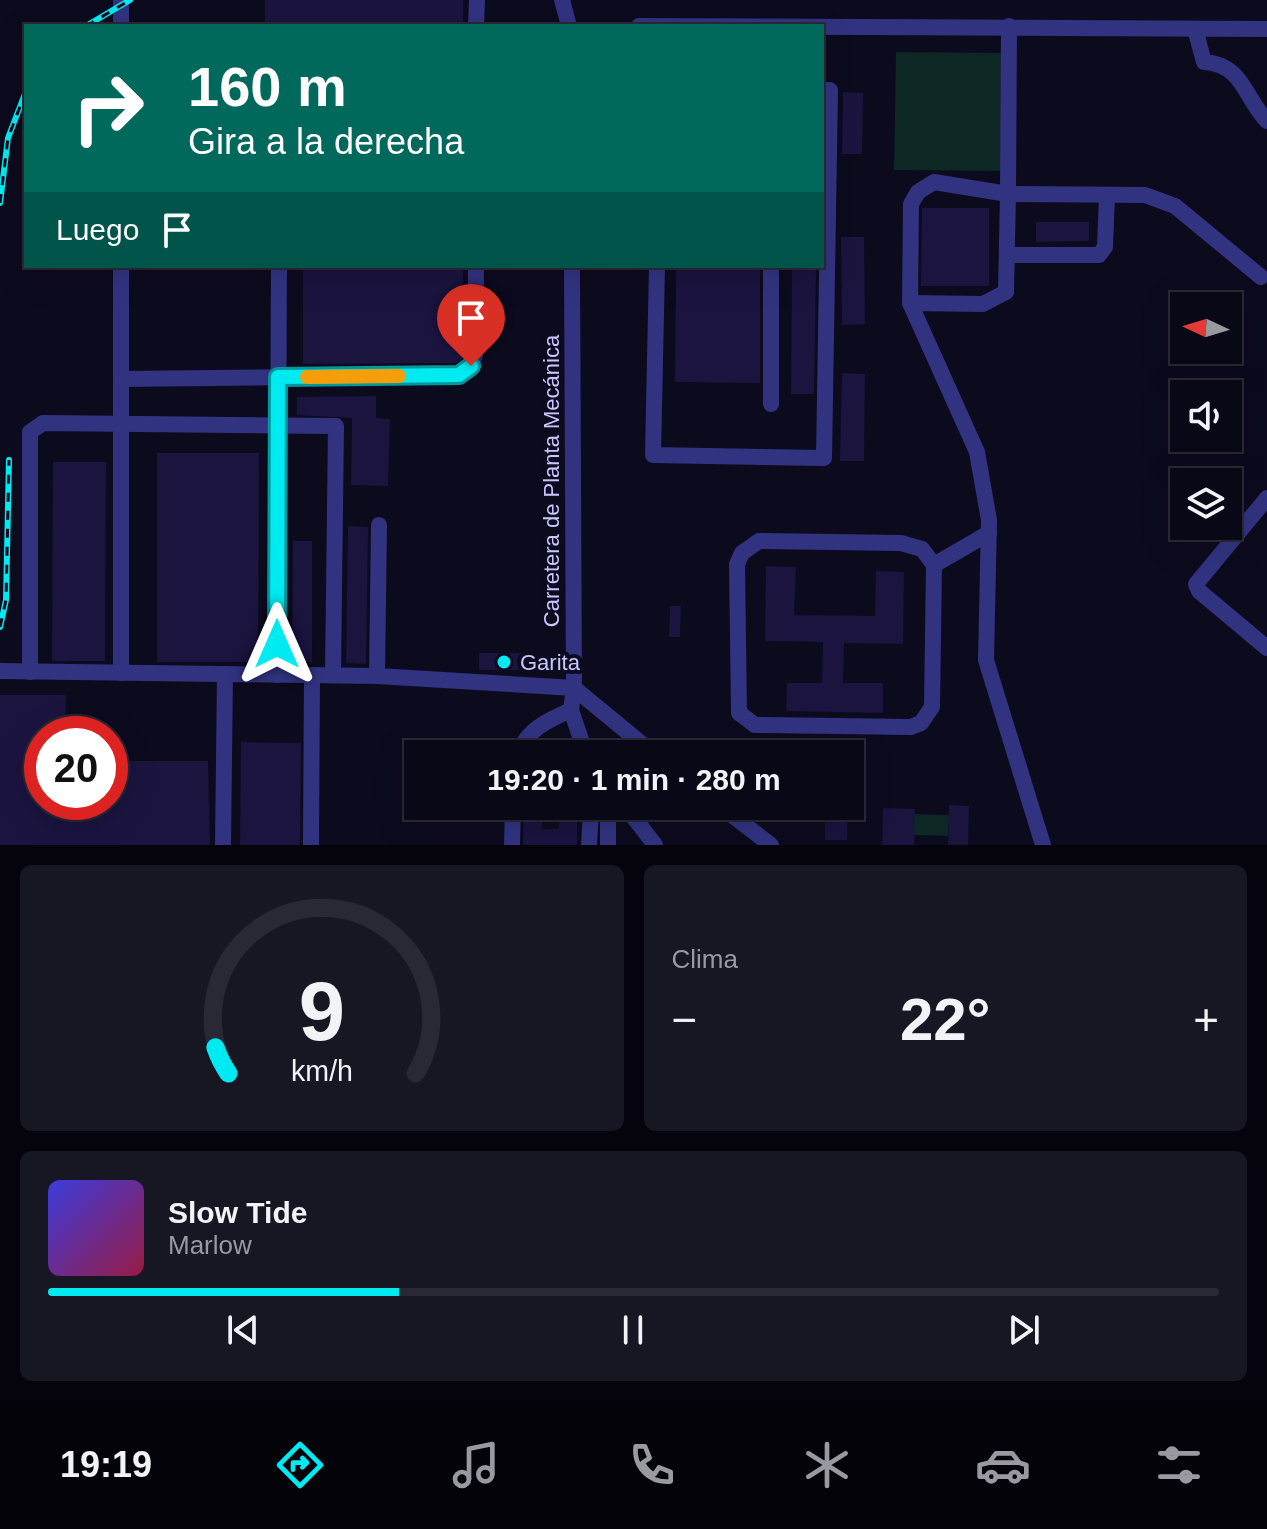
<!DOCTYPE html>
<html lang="es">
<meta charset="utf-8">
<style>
:root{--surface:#090816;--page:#171623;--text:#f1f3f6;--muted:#999aa1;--line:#292935;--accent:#00eaf1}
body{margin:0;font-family:Arial,sans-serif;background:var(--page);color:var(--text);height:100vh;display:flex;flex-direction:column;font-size:30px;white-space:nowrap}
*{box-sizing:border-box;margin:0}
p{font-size:26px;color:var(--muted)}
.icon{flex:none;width:44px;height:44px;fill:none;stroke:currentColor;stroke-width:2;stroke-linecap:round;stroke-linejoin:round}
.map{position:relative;height:845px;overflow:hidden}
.details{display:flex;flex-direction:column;gap:20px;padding:20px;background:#05040c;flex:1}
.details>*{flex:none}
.banner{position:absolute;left:24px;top:24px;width:800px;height:244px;border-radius:0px;box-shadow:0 8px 32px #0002,0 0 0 2px var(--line);background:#00695c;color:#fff;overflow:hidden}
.needle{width:52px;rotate:274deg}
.controls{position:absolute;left:1170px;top:292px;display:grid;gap:16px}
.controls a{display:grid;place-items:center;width:72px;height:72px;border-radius:0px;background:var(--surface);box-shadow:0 8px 32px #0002,0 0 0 2px var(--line);font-size:40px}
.speed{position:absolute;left:24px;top:716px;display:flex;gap:16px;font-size:40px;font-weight:700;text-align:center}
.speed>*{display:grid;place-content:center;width:104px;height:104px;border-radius:50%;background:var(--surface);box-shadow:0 8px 32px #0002,0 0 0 2px var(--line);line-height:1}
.speed .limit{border:12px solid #d22;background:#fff;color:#111}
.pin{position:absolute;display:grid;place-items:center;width:68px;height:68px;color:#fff;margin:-82px -34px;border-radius:50% 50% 50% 0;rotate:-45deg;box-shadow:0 0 8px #0007}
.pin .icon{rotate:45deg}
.me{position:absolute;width:88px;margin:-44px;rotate:0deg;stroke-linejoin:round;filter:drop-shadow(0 0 6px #0008)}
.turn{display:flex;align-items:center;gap:28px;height:168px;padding:0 32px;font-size:36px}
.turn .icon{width:104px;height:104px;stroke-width:2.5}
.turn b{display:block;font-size:56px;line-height:68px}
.then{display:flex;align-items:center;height:76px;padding:0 32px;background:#0003;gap:16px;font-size:30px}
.big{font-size:60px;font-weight:700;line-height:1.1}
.details .tile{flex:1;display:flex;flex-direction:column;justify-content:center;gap:12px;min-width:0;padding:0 28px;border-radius:12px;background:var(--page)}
.details .dial{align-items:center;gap:0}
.dial svg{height:208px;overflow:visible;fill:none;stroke:var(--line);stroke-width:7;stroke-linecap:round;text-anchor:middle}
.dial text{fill:var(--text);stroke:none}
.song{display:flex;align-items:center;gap:24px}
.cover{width:96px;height:96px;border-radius:12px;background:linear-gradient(135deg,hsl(240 70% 55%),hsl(340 70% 35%))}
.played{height:8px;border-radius:4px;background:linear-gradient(90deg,var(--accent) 30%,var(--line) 30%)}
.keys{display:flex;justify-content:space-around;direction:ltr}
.heat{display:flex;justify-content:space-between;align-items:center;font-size:44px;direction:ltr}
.details .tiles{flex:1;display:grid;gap:20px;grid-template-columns:1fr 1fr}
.tile:last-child{grid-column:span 2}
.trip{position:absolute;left:404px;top:740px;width:460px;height:80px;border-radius:0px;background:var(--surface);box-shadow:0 8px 32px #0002,0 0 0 2px var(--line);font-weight:700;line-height:80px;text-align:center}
.tab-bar{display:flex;height:128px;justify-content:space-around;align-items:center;background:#040309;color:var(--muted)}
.tab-bar .icon{width:56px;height:56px}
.tab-bar .current{color:var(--accent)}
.tab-bar b{font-size:36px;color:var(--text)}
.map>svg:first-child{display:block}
.green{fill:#0c2724}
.building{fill:#1a143f}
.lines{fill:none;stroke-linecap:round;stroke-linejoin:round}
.minor{stroke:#313380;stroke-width:16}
.rail-casing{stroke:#00eaf1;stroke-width:6}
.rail{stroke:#0c0a1d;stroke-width:3;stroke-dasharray:9;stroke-linecap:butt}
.route-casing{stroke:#00989d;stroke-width:20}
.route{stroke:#00eaf1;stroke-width:14}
.slow{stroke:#f59e0b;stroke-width:14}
.poi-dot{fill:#00eaf1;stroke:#0c0a1d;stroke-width:3}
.labels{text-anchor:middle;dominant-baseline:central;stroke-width:8;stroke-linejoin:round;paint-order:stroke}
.street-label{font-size:22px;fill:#c8c6ff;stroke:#0c0a1d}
.poi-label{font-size:22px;fill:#c8c6ff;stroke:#0c0a1d;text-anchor:start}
</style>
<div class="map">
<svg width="1267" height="845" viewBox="0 0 1267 845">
<rect width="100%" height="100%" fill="#0c0a1d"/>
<g class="green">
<polygon points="896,52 1002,53 1002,171 894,170"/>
<polygon points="914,814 949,815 948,836 914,835"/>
</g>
<g class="building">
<rect x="265" y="0" width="198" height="26"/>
<polygon points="843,92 863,93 862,154 842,154"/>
<polygon points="922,208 989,208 989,286 921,286"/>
<polygon points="1036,222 1089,222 1089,241 1036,242"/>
<polygon points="841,237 864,237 865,324 842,325"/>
<polygon points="303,266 463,266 462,359 456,363 303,364"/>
<polygon points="676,266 760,266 760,383 675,382"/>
<polygon points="792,266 816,266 814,394 791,394"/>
<polygon points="842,373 865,374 864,461 840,461"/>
<polygon points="376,396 376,418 390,419 388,486 351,485 352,418 297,415 297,397"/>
<polygon points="157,453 259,453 258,662 157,662"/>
<polygon points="53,462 106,462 105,661 52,661"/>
<polygon points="348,526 368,527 366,664 346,663"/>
<polygon points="293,541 312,541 312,662 292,662"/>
<polygon points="766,566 796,567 794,615 875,616 876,571 904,572 903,644 844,643 843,683 883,683 883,713 786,711 787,683 822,683 823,642 765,641"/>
<polygon points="670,606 681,606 680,637 669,637"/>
<rect x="479" y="653" width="51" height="17"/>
<polygon points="0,695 66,695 65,734 42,734 42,802 110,802 110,761 208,761 210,845 0,845"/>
<polygon points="241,742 301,743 300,845 240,845"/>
<polygon points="949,805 969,806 968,845 948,845"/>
<polygon points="524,808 542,808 542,829 559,829 559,812 577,812 577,845 523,845"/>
<polygon points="883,808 915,809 914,845 882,845"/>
<polygon points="825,810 848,811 847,840 825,840"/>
</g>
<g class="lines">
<g class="minor">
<polyline points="121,0 121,26"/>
<polyline points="562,0 569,26"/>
<polyline points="476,26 477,0"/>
<polyline points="639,26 1267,29"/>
<polyline points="1009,26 1008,194 934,182 918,192 911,204 910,303 977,452 989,520 986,660 1043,845"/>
<path d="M1195,29l9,33c39,2 41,37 63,59"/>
<polyline points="1009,255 1099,255 1105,247 1107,195"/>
<polyline points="121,266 121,673"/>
<polyline points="572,266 574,688 654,754"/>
<polyline points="657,266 653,455 824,458 830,90 822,90"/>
<polyline points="910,303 983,304 1006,292 1008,194 1145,195 1175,206 1261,277"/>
<polyline points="121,379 459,375 471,366 475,355 476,266"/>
<polyline points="771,404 771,266"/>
<polyline points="1267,498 1196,584 1199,591 1267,648"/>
<polyline points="934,565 932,707 921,723 911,727 755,725 739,713 737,564 742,553 759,541 901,543 922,549 934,565 989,533"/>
<polyline points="0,671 377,676 574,688 571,710 586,754"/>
<polyline points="30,672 30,432 43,423 336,426 333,675"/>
<polyline points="277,675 279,266"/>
<polyline points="377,676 379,525"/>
<path d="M520,754c4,-24 31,-35 51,-44"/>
<polyline points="625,806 655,845"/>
<polyline points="720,806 771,845"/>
<polyline points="223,845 225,674"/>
<polyline points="311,845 312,675"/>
<polyline points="512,845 513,806"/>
<polyline points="589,845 591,811 599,808 608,817 608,845"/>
</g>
<defs>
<g id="rail">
<polyline points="86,26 130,0"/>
<polyline points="0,203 8,138 26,91"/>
<polyline points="0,627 6,600 9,460"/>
</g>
</defs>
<use href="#rail" class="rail-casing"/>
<use href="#rail" class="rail"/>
</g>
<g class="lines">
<defs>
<polyline id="route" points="277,644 278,377 459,375 471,366"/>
</defs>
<use href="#route" class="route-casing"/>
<use href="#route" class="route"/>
<polyline class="slow" points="307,377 399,376"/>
</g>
<circle class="poi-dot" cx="504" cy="662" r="8"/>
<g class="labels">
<g class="street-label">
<text transform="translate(551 481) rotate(-90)">Carretera de Planta Mecánica</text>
</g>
<g class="poi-label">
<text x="520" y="662">Garita</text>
</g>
</g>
</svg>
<div class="controls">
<a><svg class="needle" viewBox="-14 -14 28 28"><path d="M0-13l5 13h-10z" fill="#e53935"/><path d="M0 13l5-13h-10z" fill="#999aa1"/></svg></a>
<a><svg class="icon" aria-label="sound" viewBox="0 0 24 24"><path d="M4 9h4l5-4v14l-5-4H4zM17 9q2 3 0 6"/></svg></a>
<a><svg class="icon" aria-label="layers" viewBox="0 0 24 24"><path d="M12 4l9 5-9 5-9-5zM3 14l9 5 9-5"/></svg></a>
</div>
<div class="speed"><div class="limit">20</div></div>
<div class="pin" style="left:471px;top:366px;background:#d93025"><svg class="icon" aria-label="arrive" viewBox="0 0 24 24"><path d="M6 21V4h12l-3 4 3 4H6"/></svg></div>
<svg class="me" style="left:277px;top:644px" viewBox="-20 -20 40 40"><path d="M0-17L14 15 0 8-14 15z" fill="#00eaf1" stroke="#fff" stroke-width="4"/></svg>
<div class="trip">19:20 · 1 min · 280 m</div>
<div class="banner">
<div class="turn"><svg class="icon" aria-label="right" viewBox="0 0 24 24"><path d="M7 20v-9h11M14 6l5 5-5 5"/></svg><div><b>160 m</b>Gira a la derecha</div></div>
<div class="then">Luego<svg class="icon" aria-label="arrive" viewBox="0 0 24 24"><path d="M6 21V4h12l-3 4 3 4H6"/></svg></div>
</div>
</div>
<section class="details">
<div class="tiles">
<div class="tile dial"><svg viewBox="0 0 100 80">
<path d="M14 69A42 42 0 1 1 86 69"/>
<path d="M14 69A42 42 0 0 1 9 59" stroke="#00eaf1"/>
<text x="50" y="56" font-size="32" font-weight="700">9</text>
<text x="50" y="72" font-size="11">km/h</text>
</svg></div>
<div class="tile"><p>Clima</p>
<div class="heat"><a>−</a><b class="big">22°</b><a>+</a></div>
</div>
<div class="tile">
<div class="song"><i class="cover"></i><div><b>Slow Tide</b><p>Marlow</p></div></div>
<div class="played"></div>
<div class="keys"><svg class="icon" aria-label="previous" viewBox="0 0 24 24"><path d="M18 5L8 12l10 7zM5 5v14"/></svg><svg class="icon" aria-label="pause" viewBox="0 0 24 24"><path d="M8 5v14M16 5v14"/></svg><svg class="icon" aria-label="next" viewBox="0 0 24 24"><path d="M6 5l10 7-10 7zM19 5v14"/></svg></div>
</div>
</div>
</section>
<nav class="tab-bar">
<b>19:19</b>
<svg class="icon current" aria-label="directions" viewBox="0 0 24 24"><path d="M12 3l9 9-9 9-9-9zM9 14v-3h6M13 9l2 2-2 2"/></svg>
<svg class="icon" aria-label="music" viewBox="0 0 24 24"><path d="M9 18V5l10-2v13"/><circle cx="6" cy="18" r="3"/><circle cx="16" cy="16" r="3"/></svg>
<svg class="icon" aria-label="phone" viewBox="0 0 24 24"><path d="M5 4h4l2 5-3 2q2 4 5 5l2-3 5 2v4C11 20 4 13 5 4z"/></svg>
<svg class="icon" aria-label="climate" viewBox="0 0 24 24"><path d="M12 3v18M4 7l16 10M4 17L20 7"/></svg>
<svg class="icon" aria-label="car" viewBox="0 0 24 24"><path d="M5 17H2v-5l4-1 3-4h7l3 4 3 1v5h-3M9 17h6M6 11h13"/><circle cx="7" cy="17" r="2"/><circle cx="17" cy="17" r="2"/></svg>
<svg class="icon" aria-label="filters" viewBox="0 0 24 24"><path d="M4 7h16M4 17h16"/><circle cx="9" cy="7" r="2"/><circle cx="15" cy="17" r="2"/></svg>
</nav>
